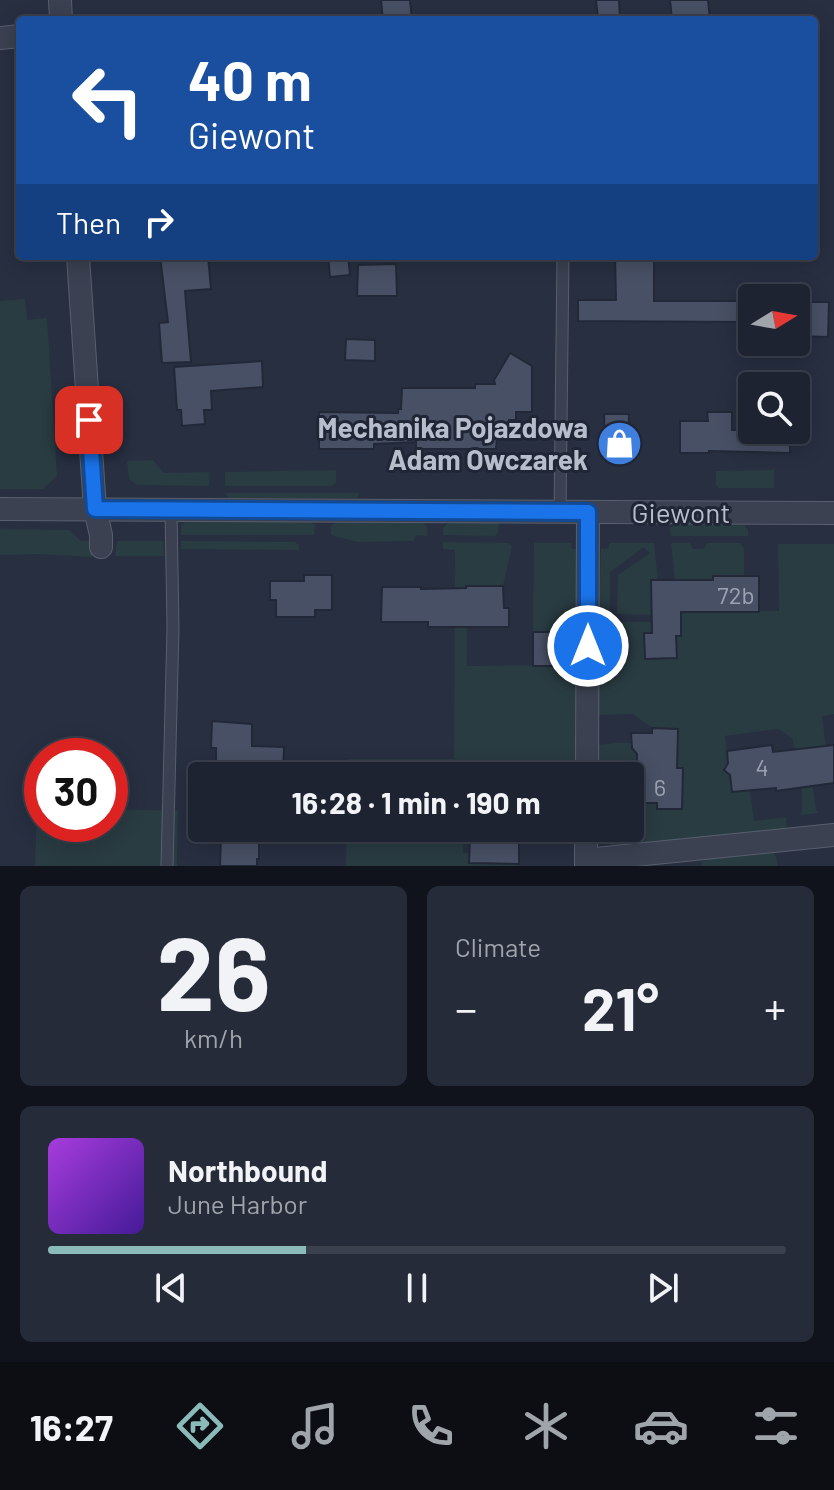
<!DOCTYPE html>
<meta charset="utf-8">
<style>
:root{--surface:#1d2331;--page:#252b39;--text:#f1f3f6;--muted:#a0a4ab;--line:#3b404d;--accent:#8bbbb9}
body{margin:0;font-family:Barlow,sans-serif;background:var(--page);color:var(--text);height:100vh;display:flex;flex-direction:column;font-size:30px;white-space:nowrap}
*{box-sizing:border-box;margin:0}
p{font-size:26px;color:var(--muted)}
.icon{flex:none;width:44px;height:44px;fill:none;stroke:currentColor;stroke-width:2;stroke-linecap:round;stroke-linejoin:round}
.map{position:relative;height:866px;overflow:hidden}
.details{display:flex;flex-direction:column;gap:20px;padding:20px;background:#10131b;flex:1}
.details>*{flex:none}
.hud{position:absolute;left:16px;top:16px;width:802px;height:244px;border-radius:8px;box-shadow:0 4px 20px #0003,0 0 0 2px var(--line);background:#1a4fa0;color:#fff;overflow:hidden}
.needle{width:52px;rotate:79deg}
.fabs{position:absolute;left:738px;top:284px;display:grid;gap:16px}
.fabs a{display:grid;place-items:center;width:72px;height:72px;border-radius:8px;background:var(--surface);box-shadow:0 4px 20px #0003,0 0 0 2px var(--line);font-size:40px}
.speed{position:absolute;left:24px;top:738px;display:flex;gap:16px;font-size:40px;font-weight:700;text-align:center}
.speed>*{display:grid;place-content:center;width:104px;height:104px;border-radius:50%;background:var(--surface);box-shadow:0 4px 20px #0003,0 0 0 2px var(--line);line-height:1}
.speed .limit{border:12px solid #d22;background:#fff;color:#111}
.pin{position:absolute;display:grid;place-items:center;width:68px;height:68px;color:#fff;margin:-34px;border-radius:16px;box-shadow:0 4px 12px #0006}
.me{position:absolute;width:88px;margin:-44px;rotate:0deg;stroke-linejoin:round;filter:drop-shadow(0 0 6px #0008)}
.turn{display:flex;align-items:center;gap:28px;height:168px;padding:0 40px;font-size:36px}
.turn .icon{width:104px;height:104px;stroke-width:2.5}
.turn b{display:block;font-size:56px;line-height:68px}
.then{display:flex;align-items:center;height:76px;padding:0 40px;background:#0003;gap:16px;font-size:30px}
.big{font-size:60px;font-weight:700;line-height:1.1}
.details .widget{flex:1;display:flex;flex-direction:column;justify-content:center;gap:12px;min-width:0;padding:0 28px;border-radius:12px;background:var(--page)}
.details .dial{align-items:center;gap:0}
.dial b{font-size:104px;line-height:1}
.song{display:flex;align-items:center;gap:24px}
.cover{width:96px;height:96px;border-radius:12px;background:linear-gradient(135deg,hsl(280 70% 55%),hsl(260 70% 35%))}
.played{height:8px;border-radius:4px;background:linear-gradient(90deg,var(--accent) 35%,var(--line) 35%)}
.keys{display:flex;justify-content:space-around;direction:ltr}
.heat{display:flex;justify-content:space-between;align-items:center;font-size:44px;direction:ltr}
.details .tiles{flex:1;display:grid;gap:20px;grid-template-columns:1fr 1fr}
.widget:last-child{grid-column:span 2}
.trip{position:absolute;left:188px;top:762px;width:456px;height:80px;border-radius:8px;background:var(--surface);box-shadow:0 4px 20px #0003,0 0 0 2px var(--line);font-weight:700;line-height:80px;text-align:center}
.tab-bar{display:flex;height:128px;justify-content:space-around;align-items:center;background:#0c0e14;color:var(--muted)}
.tab-bar .icon{width:56px;height:56px}
.tab-bar .selected{color:var(--accent)}
.tab-bar b{font-size:36px;color:var(--text)}
.map>svg:first-child{display:block}
.green{fill:#293c42}
.building{fill:#485065;stroke:#222838;stroke-width:2}
.lines{fill:none;stroke-linecap:round;stroke-linejoin:round}
.service-casing{stroke:#595f6e;stroke-width:13}
.minor-casing{stroke:#595f6e;stroke-width:24}
.service{stroke:#3b4151;stroke-width:11}
.minor{stroke:#3b4151;stroke-width:22}
.route-casing{stroke:#114b97;stroke-width:20}
.route{stroke:#1a73e8;stroke-width:14}
.labels{text-anchor:middle;dominant-baseline:central;stroke-width:6;stroke-linejoin:round;paint-order:stroke}
.number-label{font-size:24px;fill:#9ca2b2}
.poi-label{font-size:28px;font-weight:bold;fill:#b8bdcb;stroke:#202636;text-anchor:end}
.street-label{font-size:28px;fill:#b8bdcb;stroke:#202636}
</style>
<div class="map">
<svg width="834" height="866" viewBox="0 0 834 866">
<rect width="100%" height="100%" fill="#272f41"/>
<g class="green">
<polygon points="25,299 27,320 47,318 57,476 43,489 0,489 0,301"/>
<polygon points="153,460 164,473 209,472 209,486 137,485 129,479 127,461"/>
<polygon points="336,470 336,483 332,486 225,486 225,472"/>
<polygon points="774,470 774,488 718,488 716,485 716,471"/>
<polygon points="225,493 359,493 359,494 357,498 228,498"/>
<polygon points="185,522 311,522 315,526 314,535 181,535 181,526"/>
<polygon points="335,523 424,523 427,527 427,536 417,535 413,541 357,542 331,535 331,526"/>
<polygon points="448,523 499,523 498,532 495,536 443,535 443,528"/>
<polygon points="675,524 744,524 748,530 748,536 671,536 670,528"/>
<polygon points="0,529 69,530 81,541 90,541 93,548 92,557 37,554 0,555"/>
<polygon points="117,541 163,541 164,556 115,556"/>
<polygon points="181,541 295,542 299,545 299,550 184,549 181,549"/>
<polygon points="443,542 508,543 512,546 503,586 466,587 467,666 560,665 560,632 533,632 534,543 571,543 572,549 578,549 577,776 349,776 349,759 454,759 455,550 443,549"/>
<path d="M610,543h44l4,37h-7l1,35 -35,-1 1,-39 32,-22 -6,-6 -34,25v39h-3v3l3,1v54l5,11 2,-58h34v11l-7,1 1,25 32,-1 -1,-22h5l-10,-93h19l3,6h11l3,-6h33l4,5v28h-31v35h66l-1,-67h56v170l-12,2 7,55 -18,3 5,36 3,3 -18,2c4,-19 -3,-59 -9,-77l-14,-9 -53,7 3,27 -3,6 4,5 3,17 18,-1 4,31 32,-4 1,16 -172,16 -13,-12 -3,-9h31v-34h6l21,9v6h25l1,-41h-6l1,-39 -26,-1 -19,-14 -37,1 5,-166h7z"/>
<polygon points="616,743 632,743 632,749 637,752 636,769 642,769 642,781 630,781 630,776 605,776 598,772 593,755 597,745"/>
<polygon points="37,807 42,808 42,824 110,824 110,809 178,811 177,866 35,866"/>
<polygon points="347,828 483,828 483,837 464,837 463,853 469,853 469,863 519,864 519,866 346,866"/>
<polygon points="773,853 776,857 778,866 702,866 702,862 709,859"/>
</g>
<g class="building">
<polygon points="381,0 410,0 412,20 383,20"/>
<polygon points="596,0 619,0 620,20 598,20"/>
<polygon points="670,0 708,0 710,20 672,20"/>
<polygon points="160,256 208,256 211,289 185,291 191,362 162,363 159,323 168,322"/>
<polygon points="328,256 348,256 350,275 330,277"/>
<polygon points="615,256 654,256 654,301 740,301 741,322 578,321 578,300 616,300"/>
<polygon points="396,264 397,296 357,296 358,265"/>
<polygon points="796,302 829,302 828,337 796,336"/>
<polygon points="346,339 375,340 375,361 345,360"/>
<polygon points="510,353 532,366 532,412 516,412 516,420 509,420 509,438 497,438 496,449 416,449 416,442 374,444 374,449 319,449 319,412 398,413 398,409 401,409 402,388 475,388 475,384 495,384 494,380"/>
<polygon points="262,361 263,387 211,391 212,410 204,410 205,424 182,426 181,410 177,410 174,367"/>
<polygon points="707,412 732,412 732,430 790,430 790,453 709,451 709,453 680,453 680,421 708,421"/>
<polygon points="604,414 629,414 628,449 605,450"/>
<polygon points="304,575 332,575 332,610 315,610 315,617 276,617 276,600 270,600 270,581 304,581"/>
<polygon points="713,576 759,576 759,612 681,612 681,636 676,636 677,658 645,659 644,633 652,633 651,580 713,580"/>
<polygon points="466,586 503,586 504,608 509,608 509,627 428,627 428,622 381,622 382,587 421,587 421,589 466,588"/>
<rect x="533" y="632" width="24" height="34"/>
<polygon points="212,721 252,724 252,746 284,747 283,776 216,776 216,748 211,748"/>
<polygon points="652,728 678,729 677,768 683,768 682,809 657,809 657,803 636,803 637,754 632,748 631,733 652,733"/>
<polygon points="772,745 773,752 834,745 834,783 776,791 776,788 732,792 730,775 724,770 728,763 727,751"/>
<polygon points="483,828 514,828 514,838 519,838 519,864 469,863 470,837 483,837"/>
<polygon points="230,832 250,833 250,838 259,838 259,859 257,859 257,866 220,866 221,837 230,838"/>
</g>
<g class="lines">
<defs>
<g id="service">
<polyline points="560,512 563,256"/>
<polyline points="167,866 173,628 171,509"/>
</g>
<g id="minor">
<polyline points="60,0 61,20"/>
<polyline points="0,38 20,36"/>
<polyline points="78,256 95,509 101,535 101,547"/>
<polyline points="0,509 834,513"/>
<polyline points="587,776 588,512"/>
<polyline points="586,860 834,835"/>
<polyline points="586,866 586,828"/>
</g>
</defs>
<use href="#service" class="service-casing"/>
<use href="#minor" class="minor-casing"/>
<use href="#service" class="service"/>
<use href="#minor" class="minor"/>
</g>
<g class="lines">
<defs>
<polyline id="route" points="89,420 95,509 588,512 588,646"/>
</defs>
<use href="#route" class="route-casing"/>
<use href="#route" class="route"/>
</g>
<defs>
<symbol id="shop-disc" viewBox="-11 -11 22 22"><circle r="9.5" fill="#3f7fe0" stroke="#202636"/><path d="M-5-2.5h2.3a2.7 3.5 0 0 1 5.4 0H5L5.5 6h-11ZM-1.5-2.5h3a1.5 2.3 0 0 0-3 0Z" fill="#fff"/></symbol>
</defs>
<g fill-rule="evenodd">
<use href="#shop-disc" x="594" y="418" width="51" height="51"/>
</g>
<g class="labels">
<g class="number-label">
<text x="736" y="594">72b</text>
<text x="762" y="766">4</text>
<text x="660" y="786">6</text>
</g>
<g class="poi-label">
<text x="588" y="427">Mechanika Pojazdowa<tspan x="588" dy="32">Adam Owczarek</tspan></text>
</g>
<g class="street-label">
<text x="681" y="512">Giewont</text>
</g>
</g>
</svg>
<div class="fabs">
<a><svg class="needle" viewBox="-14 -14 28 28"><path d="M0-13l5 13h-10z" fill="#e53935"/><path d="M0 13l5-13h-10z" fill="#a0a4ab"/></svg></a>
<a><svg class="icon" aria-label="search" viewBox="0 0 24 24"><circle cx="10" cy="10" r="6"/><path d="M15 15l6 6"/></svg></a>
</div>
<div class="speed"><div class="limit">30</div></div>
<div class="pin" style="left:89px;top:420px;background:#d93025"><svg class="icon" aria-label="arrive" viewBox="0 0 24 24"><path d="M6 21V4h12l-3 4 3 4H6"/></svg></div>
<svg class="me" style="left:588px;top:646px" viewBox="-20 -20 40 40"><circle r="17" fill="#1a73e8" stroke="#fff" stroke-width="3"/><path d="M0-11L8 9 0 5-8 9z" fill="#fff"/></svg>
<div class="trip">16:28 · 1 min · 190 m</div>
<div class="hud">
<div class="turn"><svg class="icon" aria-label="left" viewBox="0 0 24 24"><path d="M17 20v-9H6M10 6l-5 5 5 5"/></svg><div><b>40 m</b>Giewont</div></div>
<div class="then">Then<svg class="icon" aria-label="right" viewBox="0 0 24 24"><path d="M7 20v-9h11M14 6l5 5-5 5"/></svg></div>
</div>
</div>
<section class="details">
<div class="tiles">
<div class="widget dial"><b>26</b><p>km/h</p></div>
<div class="widget"><p>Climate</p>
<div class="heat"><a>−</a><b class="big">21°</b><a>+</a></div>
</div>
<div class="widget">
<div class="song"><i class="cover"></i><div><b>Northbound</b><p>June Harbor</p></div></div>
<div class="played"></div>
<div class="keys"><svg class="icon" aria-label="previous" viewBox="0 0 24 24"><path d="M18 5L8 12l10 7zM5 5v14"/></svg><svg class="icon" aria-label="pause" viewBox="0 0 24 24"><path d="M8 5v14M16 5v14"/></svg><svg class="icon" aria-label="next" viewBox="0 0 24 24"><path d="M6 5l10 7-10 7zM19 5v14"/></svg></div>
</div>
</div>
</section>
<nav class="tab-bar">
<b>16:27</b>
<svg class="icon selected" aria-label="directions" viewBox="0 0 24 24"><path d="M12 3l9 9-9 9-9-9zM9 14v-3h6M13 9l2 2-2 2"/></svg>
<svg class="icon" aria-label="music" viewBox="0 0 24 24"><path d="M9 18V5l10-2v13"/><circle cx="6" cy="18" r="3"/><circle cx="16" cy="16" r="3"/></svg>
<svg class="icon" aria-label="phone" viewBox="0 0 24 24"><path d="M5 4h4l2 5-3 2q2 4 5 5l2-3 5 2v4C11 20 4 13 5 4z"/></svg>
<svg class="icon" aria-label="climate" viewBox="0 0 24 24"><path d="M12 3v18M4 7l16 10M4 17L20 7"/></svg>
<svg class="icon" aria-label="car" viewBox="0 0 24 24"><path d="M5 17H2v-5l4-1 3-4h7l3 4 3 1v5h-3M9 17h6M6 11h13"/><circle cx="7" cy="17" r="2"/><circle cx="17" cy="17" r="2"/></svg>
<svg class="icon" aria-label="filters" viewBox="0 0 24 24"><path d="M4 7h16M4 17h16"/><circle cx="9" cy="7" r="2"/><circle cx="15" cy="17" r="2"/></svg>
</nav>
